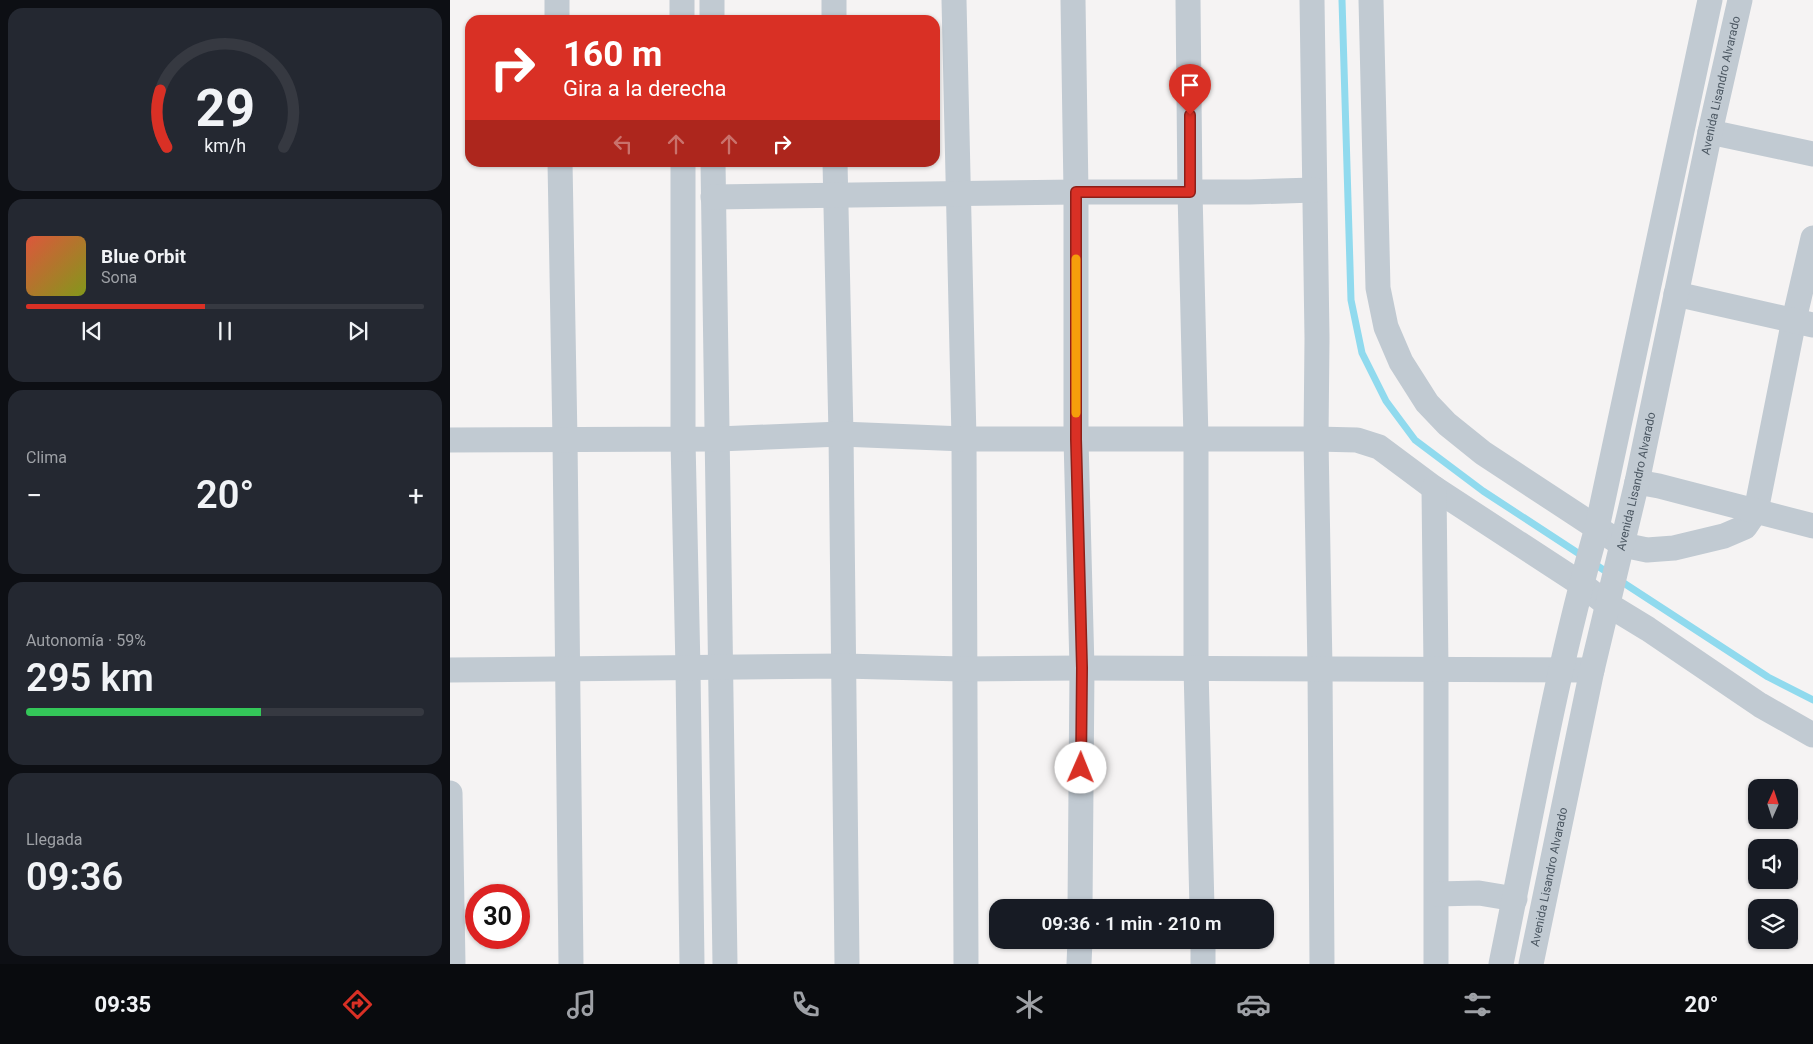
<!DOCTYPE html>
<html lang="es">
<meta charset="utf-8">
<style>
:root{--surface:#171b24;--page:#242831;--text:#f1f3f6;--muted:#9ea1a6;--line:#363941;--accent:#d93025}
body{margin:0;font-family:Roboto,sans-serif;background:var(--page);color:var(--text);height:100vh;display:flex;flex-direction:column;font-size:19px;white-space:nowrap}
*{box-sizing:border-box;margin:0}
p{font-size:16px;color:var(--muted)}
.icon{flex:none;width:28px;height:28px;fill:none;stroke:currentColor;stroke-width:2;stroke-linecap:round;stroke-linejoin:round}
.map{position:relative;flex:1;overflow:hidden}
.details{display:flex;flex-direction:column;gap:8px;padding:8px;background:#0d0f14;width:450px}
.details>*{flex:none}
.top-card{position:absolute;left:15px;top:15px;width:475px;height:152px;border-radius:15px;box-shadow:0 1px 4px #0004;background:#d93025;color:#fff;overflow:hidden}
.needle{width:32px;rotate:3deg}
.buttons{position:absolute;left:1298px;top:779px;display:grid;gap:10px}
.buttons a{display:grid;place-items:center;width:50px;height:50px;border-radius:10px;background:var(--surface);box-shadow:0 1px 4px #0004;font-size:25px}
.speed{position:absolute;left:15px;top:884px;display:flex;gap:10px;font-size:25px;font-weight:700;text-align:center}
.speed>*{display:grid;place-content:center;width:65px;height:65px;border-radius:50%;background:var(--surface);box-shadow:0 1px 4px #0004;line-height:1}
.speed .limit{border:8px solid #d22;background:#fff;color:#111}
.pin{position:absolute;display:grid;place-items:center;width:42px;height:42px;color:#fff;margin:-51px -21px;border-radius:50% 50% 50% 0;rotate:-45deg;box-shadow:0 0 5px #0007}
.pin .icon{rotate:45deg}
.me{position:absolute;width:55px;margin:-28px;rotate:1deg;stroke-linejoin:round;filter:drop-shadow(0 0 4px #0008)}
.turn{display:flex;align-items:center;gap:18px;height:105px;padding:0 15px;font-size:22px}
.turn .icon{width:65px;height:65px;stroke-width:2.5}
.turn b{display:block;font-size:35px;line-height:42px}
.lanes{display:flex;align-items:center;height:48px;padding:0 15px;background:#0003;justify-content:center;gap:25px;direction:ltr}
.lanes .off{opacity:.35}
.big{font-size:38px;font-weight:600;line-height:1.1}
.details .tile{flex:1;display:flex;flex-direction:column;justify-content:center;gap:8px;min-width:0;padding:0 18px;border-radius:15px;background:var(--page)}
.details .dial{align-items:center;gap:0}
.dial svg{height:130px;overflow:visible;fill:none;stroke:var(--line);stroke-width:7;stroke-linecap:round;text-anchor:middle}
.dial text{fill:var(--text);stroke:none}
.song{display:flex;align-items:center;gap:15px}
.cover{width:60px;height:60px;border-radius:8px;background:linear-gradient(135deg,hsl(10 70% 55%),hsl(70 70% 35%))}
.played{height:5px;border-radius:2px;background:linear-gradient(90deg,var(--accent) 45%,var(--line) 45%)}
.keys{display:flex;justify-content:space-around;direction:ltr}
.heat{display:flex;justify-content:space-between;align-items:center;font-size:28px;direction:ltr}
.charge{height:8px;border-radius:4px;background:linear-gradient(90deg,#34c759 59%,var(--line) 0)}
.trip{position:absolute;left:539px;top:899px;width:285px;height:50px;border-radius:15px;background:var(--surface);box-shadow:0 1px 4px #0004;font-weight:600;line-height:50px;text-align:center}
.tabs{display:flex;height:80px;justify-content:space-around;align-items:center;background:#090b0e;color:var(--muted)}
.tabs .icon{width:35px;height:35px}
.tabs .active{color:var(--accent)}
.tabs b{font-size:22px;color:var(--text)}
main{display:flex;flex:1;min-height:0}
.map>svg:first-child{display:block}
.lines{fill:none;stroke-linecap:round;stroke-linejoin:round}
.stream{stroke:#90daee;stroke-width:7}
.minor{stroke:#c1cad2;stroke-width:25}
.route-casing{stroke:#8d1f18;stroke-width:12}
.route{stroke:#d93025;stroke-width:9}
.slow{stroke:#f59e0b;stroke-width:9}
.labels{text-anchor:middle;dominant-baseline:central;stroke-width:5;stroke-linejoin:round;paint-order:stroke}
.street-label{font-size:12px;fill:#4a5661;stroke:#fff}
</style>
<main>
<section class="details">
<div class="tile dial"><svg viewBox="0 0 100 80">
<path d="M14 69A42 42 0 1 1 86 69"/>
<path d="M14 69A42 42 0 0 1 10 34" stroke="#d93025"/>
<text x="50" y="56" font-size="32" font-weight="700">29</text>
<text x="50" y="72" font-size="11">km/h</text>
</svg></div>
<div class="tile">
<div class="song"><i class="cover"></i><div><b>Blue Orbit</b><p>Sona</p></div></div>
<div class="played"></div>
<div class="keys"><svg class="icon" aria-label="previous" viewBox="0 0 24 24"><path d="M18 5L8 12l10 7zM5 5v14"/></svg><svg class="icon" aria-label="pause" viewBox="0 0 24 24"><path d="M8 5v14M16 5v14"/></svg><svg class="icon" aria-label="next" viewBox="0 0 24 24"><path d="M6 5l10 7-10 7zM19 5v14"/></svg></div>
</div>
<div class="tile"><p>Clima</p>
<div class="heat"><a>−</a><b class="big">20°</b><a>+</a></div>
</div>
<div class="tile"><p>Autonomía · 59%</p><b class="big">295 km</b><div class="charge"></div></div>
<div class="tile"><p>Llegada</p><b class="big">09:36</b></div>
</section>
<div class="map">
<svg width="1363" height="964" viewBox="0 0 1363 964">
<rect width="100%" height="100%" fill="#f5f3f3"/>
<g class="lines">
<g class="stream">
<polyline points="892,0 901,300 912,353 936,401 965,440 1033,491 1134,557"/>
<polyline points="1143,563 1318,677 1363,700"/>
</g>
<g class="minor">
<polyline points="107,0 107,20"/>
<polyline points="232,0 232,20"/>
<polyline points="262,0 262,20"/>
<polyline points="384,0 384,20"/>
<polyline points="504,0 514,439 516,964"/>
<polyline points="623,0 626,192 626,439 632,668 630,908"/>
<polyline points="738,0 740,192 746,439 746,668 752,908"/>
<polyline points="862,0 867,338 866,439 870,669 872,964"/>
<polyline points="921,0 928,288 936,327 951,362 977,403 997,424 1033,453 1173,545 1197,550 1224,548 1274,536 1295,527 1306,511 1344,320 1363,238"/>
<polyline points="1260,132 1363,154"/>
<polyline points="110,162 115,440 121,964"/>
<polyline points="233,162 233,440 238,669 242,964"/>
<polyline points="263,162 275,964"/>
<polyline points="385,162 391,434 397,964"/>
<polyline points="263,197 626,192 800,192 864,190"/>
<polyline points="1226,294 1363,325"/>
<polyline points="0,440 268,439 391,434 514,439 866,439 907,440 929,447 984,488 1131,584 1157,604 1198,629 1310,705 1363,735"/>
<polyline points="1187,482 1209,486 1363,526"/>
<polyline points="984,488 986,669 986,964"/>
<polyline points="0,670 393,666 513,669 632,668 1142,670"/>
<polyline points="0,793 3,964"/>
<polyline points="987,894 1029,893 1065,899"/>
<polyline points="753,940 753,964"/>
<polyline points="629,964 630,940"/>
<path d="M1051,964c30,-146 55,-293 96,-436l113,-528"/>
<path id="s1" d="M1081,964l61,-294 45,-188 73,-350 30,-132"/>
</g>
</g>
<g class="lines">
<defs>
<polyline id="route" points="631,768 632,668 626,439 626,192 740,192 740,115"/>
</defs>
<use href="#route" class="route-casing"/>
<use href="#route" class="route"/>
<polyline class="slow" points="626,259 626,413"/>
</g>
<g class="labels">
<g class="street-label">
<text stroke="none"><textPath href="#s1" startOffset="899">Avenida Lisandro Alvarado</textPath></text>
<text stroke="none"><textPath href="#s1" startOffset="494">Avenida Lisandro Alvarado</textPath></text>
<text stroke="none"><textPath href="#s1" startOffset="89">Avenida Lisandro Alvarado</textPath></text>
</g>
</g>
</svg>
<div class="buttons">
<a><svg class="needle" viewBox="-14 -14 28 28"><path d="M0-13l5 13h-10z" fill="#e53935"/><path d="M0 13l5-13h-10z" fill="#9ea1a6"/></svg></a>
<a><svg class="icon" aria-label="sound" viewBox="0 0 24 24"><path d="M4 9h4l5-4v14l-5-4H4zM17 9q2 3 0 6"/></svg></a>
<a><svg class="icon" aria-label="layers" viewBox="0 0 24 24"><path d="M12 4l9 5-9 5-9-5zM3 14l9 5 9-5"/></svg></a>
</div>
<div class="speed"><div class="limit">30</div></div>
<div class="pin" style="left:740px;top:115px;background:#d93025"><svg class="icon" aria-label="arrive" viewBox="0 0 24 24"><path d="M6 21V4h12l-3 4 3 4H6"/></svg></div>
<svg class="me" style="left:631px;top:768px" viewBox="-20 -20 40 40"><circle r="19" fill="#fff"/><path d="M0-13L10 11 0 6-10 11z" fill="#d93025"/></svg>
<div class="trip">09:36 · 1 min · 210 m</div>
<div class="top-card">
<div class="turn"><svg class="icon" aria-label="right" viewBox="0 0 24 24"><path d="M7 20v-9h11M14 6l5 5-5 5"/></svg><div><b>160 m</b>Gira a la derecha</div></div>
<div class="lanes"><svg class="icon off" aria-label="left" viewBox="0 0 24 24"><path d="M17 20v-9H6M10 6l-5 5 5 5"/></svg><svg class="icon off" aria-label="ahead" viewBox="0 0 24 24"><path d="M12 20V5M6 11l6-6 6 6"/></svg><svg class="icon off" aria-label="ahead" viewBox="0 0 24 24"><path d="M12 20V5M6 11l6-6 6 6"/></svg><svg class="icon" aria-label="right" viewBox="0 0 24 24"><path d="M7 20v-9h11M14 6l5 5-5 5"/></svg></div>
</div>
</div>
</main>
<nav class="tabs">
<b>09:35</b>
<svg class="icon active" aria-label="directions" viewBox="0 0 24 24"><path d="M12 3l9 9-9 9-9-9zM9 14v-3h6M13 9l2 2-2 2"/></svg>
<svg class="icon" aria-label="music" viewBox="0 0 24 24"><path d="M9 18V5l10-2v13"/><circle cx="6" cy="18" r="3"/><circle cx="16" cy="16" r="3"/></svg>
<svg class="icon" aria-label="phone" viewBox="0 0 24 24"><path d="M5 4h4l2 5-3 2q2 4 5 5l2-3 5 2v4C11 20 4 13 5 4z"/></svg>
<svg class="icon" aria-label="climate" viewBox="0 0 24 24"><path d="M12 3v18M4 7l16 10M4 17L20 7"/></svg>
<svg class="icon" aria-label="car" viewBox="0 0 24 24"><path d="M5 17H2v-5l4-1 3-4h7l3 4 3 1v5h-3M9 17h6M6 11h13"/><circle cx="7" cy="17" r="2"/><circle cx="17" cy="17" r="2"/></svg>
<svg class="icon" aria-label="filters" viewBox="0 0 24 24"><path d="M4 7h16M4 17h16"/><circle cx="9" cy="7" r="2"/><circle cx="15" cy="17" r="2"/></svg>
<b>20°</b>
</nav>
